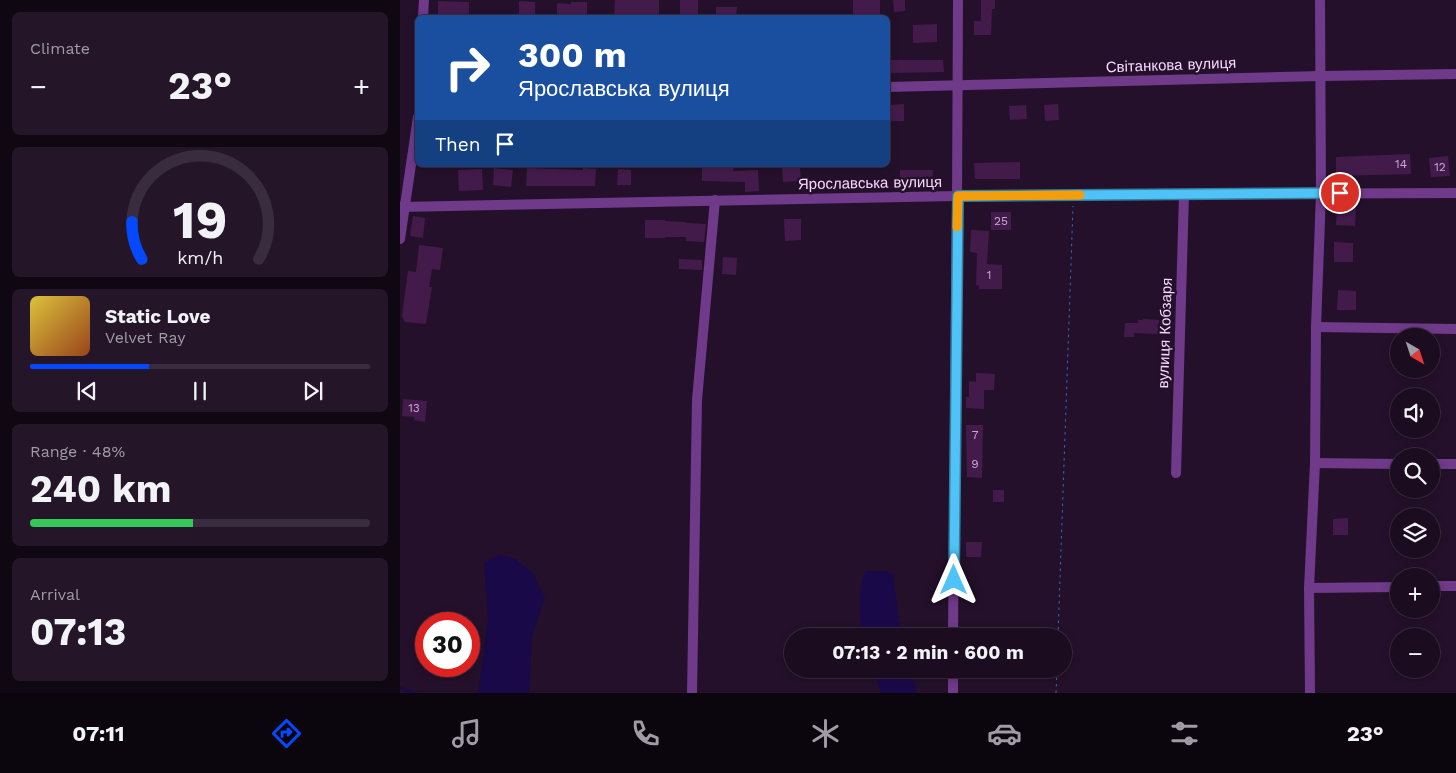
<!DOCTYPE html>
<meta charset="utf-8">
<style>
:root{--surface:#1b0c20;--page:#241529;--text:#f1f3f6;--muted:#a09ba5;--line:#392c3e;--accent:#0448ff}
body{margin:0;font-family:"Work Sans",sans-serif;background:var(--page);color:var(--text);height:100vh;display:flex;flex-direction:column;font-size:19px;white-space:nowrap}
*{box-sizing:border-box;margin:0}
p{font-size:16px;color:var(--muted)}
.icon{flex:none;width:28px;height:28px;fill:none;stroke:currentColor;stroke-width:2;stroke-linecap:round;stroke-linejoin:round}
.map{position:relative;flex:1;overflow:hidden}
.side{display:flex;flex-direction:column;gap:12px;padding:12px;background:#0f0712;width:400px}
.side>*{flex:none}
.top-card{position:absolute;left:15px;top:15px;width:475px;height:152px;border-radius:8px;box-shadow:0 2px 8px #0003,0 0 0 1px var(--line);background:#1a4fa0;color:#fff;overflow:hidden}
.needle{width:32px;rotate:141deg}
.buttons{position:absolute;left:990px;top:328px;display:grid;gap:10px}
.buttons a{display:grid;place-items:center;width:50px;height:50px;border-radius:50%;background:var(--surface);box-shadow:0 2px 8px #0003,0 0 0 1px var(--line);font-size:25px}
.speed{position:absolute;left:15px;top:612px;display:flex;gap:10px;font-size:25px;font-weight:700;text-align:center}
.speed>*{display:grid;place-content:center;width:65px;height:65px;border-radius:50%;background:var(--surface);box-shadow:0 2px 8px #0003,0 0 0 1px var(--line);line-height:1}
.speed .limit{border:8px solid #d22;background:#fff;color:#111}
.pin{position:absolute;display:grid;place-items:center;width:42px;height:42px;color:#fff;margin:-21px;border:2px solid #fff;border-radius:50%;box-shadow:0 1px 5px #0007}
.me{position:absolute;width:55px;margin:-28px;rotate:0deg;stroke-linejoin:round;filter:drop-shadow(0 0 4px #0008)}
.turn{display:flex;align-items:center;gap:18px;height:105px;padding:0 20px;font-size:22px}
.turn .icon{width:65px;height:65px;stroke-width:2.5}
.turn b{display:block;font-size:35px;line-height:42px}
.then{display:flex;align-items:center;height:48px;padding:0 20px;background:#0003;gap:10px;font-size:19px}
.big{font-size:38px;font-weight:700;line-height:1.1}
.side .card{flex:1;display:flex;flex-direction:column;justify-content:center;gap:8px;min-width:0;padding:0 18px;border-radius:8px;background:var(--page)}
.side .dial{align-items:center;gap:0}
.dial svg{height:130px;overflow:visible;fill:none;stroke:var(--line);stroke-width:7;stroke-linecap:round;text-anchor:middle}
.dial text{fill:var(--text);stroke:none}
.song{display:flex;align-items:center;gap:15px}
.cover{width:60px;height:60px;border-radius:8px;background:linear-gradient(135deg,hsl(50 70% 55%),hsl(20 70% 35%))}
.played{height:5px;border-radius:2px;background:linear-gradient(90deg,var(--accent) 35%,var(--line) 35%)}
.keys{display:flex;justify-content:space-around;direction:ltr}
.heat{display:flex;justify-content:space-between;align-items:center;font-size:28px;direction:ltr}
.charge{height:8px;border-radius:4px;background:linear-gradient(90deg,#34c759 48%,var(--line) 0)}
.trip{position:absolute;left:384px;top:628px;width:288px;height:50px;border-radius:25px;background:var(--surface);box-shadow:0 2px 8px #0003,0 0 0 1px var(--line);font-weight:700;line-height:50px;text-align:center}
.menu{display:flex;height:80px;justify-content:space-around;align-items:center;background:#0b050d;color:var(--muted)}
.menu .icon{width:35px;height:35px}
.menu .selected{color:var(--accent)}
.menu b{font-size:22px;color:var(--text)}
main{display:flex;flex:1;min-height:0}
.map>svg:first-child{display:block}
.water{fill:#1a0949}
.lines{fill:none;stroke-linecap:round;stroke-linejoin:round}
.stream{stroke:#1a0949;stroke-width:2.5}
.building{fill:#431b4b}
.path{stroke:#2d6cbe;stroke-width:1;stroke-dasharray:2.5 4;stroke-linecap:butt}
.minor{stroke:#6f3a89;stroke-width:10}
.route-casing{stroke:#337fa1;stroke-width:12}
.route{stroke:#4fc3f7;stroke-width:9}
.slow{stroke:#f59e0b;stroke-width:9}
.labels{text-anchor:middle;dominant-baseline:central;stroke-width:5;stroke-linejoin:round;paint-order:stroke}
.number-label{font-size:12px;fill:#c8a9d2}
.street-label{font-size:15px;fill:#f5d8ff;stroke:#24102a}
</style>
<main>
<section class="side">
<div class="card"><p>Climate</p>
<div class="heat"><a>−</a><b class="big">23°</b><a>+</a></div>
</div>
<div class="card dial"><svg viewBox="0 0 100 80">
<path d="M14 69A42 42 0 1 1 86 69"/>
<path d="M14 69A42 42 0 0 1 8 46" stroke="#0448ff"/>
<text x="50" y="56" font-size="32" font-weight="700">19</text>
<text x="50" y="72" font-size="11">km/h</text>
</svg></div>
<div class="card">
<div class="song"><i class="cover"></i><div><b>Static Love</b><p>Velvet Ray</p></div></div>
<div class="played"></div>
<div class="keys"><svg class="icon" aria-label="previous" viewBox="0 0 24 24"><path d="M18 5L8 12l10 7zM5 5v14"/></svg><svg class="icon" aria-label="pause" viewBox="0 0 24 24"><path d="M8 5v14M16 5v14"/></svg><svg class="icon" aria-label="next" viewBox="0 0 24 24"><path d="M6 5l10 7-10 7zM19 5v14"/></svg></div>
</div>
<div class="card"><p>Range · 48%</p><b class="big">240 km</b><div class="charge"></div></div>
<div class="card"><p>Arrival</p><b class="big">07:13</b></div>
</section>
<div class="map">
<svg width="1056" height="693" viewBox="0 0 1056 693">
<rect width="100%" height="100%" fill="#24102a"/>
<g class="water">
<polygon points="100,554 115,559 133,573 145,598 132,637 129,693 78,693 88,620 84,563"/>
<path d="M466,571h18l9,3 8,62h-39c-2,-18 -5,-49 4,-65z"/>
<polygon points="472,669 510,669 517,693 481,693"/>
</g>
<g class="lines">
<polyline class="stream" points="0,688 15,693"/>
</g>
<g class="building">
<polygon points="215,0 259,0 259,16 230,15 230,18 214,17"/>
<rect x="280" y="0" width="18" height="18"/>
<rect x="453" y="0" width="27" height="18"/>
<polygon points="493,0 505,0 505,11 494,12"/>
<polygon points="581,0 595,0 595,9 592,9 591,35 574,35 574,21 581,21"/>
<polygon points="38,1 69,2 69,16 38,15"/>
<polygon points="119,1 135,2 135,15 119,14"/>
<polygon points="171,2 187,2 187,18 171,18 171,14 157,14 157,3 171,4"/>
<polygon points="316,7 337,7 336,18 316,18"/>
<polygon points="537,24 537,42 513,43 513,25"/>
<polygon points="491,60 543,60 544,72 491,73"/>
<polygon points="504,104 504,121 490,121 490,105"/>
<polygon points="658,104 659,120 645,121 644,105"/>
<polygon points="626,105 627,119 610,120 609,106"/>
<polygon points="1010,154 1011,174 936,176 936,157"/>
<polygon points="1048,156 1050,176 1031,177 1029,158"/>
<polygon points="620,162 620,179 575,179 574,163"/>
<polygon points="302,165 334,165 333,171 358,170 359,191 345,192 345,182 302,181"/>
<polygon points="400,167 401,181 383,182 382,168"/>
<polygon points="94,168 113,170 111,187 93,185"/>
<polygon points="127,168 183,170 183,168 196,169 195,186 126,186"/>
<polygon points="82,169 83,190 59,191 58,170"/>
<polygon points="218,169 231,170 231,185 217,185"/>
<polygon points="500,170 533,170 532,181 500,181"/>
<polygon points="937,206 956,206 955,226 936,225"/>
<rect x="591" y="212" width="20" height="18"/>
<polygon points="13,216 25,218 23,238 10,236"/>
<polygon points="384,219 401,219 401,240 385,241"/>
<polygon points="245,220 265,220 265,221 286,222 286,223 306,224 304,242 286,241 286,237 265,237 265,238 245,238"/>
<polygon points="571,230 589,231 587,264 602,265 602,289 579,289 579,286 576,285 577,253 570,252"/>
<polygon points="934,242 953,243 953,262 934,262"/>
<polygon points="19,245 43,248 40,270 32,269 29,287 32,287 26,324 5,322 2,316 8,271 16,272"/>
<polygon points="323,257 337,258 336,275 322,274"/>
<polygon points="279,259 302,260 302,270 279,269"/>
<polygon points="938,290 956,291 956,310 937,310"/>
<polygon points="743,319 759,320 758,334 734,333 734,337 724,337 725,323 738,323 738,320 743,320"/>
<polygon points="576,373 595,374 594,390 584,390 584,409 566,408 566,397 569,397 569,381 576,382"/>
<polygon points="3,399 27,401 25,422 14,420 14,417 2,416"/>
<polygon points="566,425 583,425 582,478 567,477"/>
<rect x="593" y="490" width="11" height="12"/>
<polygon points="948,518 948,535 933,535 933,519"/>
<polygon points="566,542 582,542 581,557 566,557"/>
</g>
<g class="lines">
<g class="path">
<polyline points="658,636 673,206"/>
<polyline points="656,693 657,669"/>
</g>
<g class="minor">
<polyline points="23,18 24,0"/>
<polyline points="488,87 921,76 1056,74"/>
<polyline points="0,207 557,196 784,194 1056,193"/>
<polyline points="0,239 18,117"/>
<polyline points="916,327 1056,329"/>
<polyline points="915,463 999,464"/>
<polyline points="1031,464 1056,464"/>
<polyline points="776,473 784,194"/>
<polyline points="1031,586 1056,586"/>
<polyline points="909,588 999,587"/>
<polyline points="553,636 557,196 558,0"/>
<polyline points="292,693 297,400 315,200"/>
<polyline points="553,693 553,669"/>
<polyline points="910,693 909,588 915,463 916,327 921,193 920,0"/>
</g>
</g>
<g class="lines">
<defs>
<polyline id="route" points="554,580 558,196 940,193"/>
</defs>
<use href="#route" class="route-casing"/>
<use href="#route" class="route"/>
<polyline class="slow" points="557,227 558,196 680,195"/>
</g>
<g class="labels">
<g class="number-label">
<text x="1001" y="164">14</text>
<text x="1040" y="167">12</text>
<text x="601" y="221">25</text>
<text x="589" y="275">1</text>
<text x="14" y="408">13</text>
<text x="575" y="435">7</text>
<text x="575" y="464">9</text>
</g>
<g class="street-label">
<text transform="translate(771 65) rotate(-2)">Світанкова вулиця</text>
<text transform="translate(470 183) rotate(-1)">Ярославська вулиця</text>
<text transform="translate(765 333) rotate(-88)">вулиця Кобзаря</text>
</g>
</g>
</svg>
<div class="buttons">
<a><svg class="needle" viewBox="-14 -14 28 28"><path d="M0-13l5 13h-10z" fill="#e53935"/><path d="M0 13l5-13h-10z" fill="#a09ba5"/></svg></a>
<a><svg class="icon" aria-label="sound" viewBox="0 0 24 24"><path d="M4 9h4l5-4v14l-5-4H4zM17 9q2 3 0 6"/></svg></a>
<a><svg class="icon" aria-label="search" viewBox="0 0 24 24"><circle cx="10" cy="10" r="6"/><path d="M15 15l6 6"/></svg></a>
<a><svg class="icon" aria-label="layers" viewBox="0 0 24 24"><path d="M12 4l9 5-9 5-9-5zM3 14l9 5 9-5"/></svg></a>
<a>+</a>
<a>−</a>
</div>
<div class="speed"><div class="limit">30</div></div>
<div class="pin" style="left:940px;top:193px;background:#d93025"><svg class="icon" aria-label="arrive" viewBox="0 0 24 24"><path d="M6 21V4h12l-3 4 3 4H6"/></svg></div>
<svg class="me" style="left:554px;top:580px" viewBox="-20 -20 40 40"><path d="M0-17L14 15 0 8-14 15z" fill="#4fc3f7" stroke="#fff" stroke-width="4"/></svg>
<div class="trip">07:13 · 2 min · 600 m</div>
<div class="top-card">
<div class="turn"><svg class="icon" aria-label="right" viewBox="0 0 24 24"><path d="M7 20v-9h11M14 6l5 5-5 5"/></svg><div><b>300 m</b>Ярославська вулиця</div></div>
<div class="then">Then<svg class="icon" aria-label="arrive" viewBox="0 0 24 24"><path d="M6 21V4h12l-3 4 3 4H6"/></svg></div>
</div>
</div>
</main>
<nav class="menu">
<b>07:11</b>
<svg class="icon selected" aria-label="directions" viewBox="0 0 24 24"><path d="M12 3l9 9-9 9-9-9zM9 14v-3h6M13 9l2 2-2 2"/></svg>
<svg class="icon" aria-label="music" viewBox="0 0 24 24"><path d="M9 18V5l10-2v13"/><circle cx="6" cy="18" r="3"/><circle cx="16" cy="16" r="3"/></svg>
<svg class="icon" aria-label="phone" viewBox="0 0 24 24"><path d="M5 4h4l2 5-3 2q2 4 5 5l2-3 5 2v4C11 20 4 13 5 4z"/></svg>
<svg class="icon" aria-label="climate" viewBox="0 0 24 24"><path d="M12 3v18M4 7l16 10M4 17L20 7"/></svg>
<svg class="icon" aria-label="car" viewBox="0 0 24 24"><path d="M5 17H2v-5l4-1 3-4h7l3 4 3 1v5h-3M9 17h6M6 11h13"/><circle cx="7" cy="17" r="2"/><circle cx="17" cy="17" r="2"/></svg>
<svg class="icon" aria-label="filters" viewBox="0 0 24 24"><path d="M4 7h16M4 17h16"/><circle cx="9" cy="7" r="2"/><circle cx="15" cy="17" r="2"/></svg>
<b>23°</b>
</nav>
